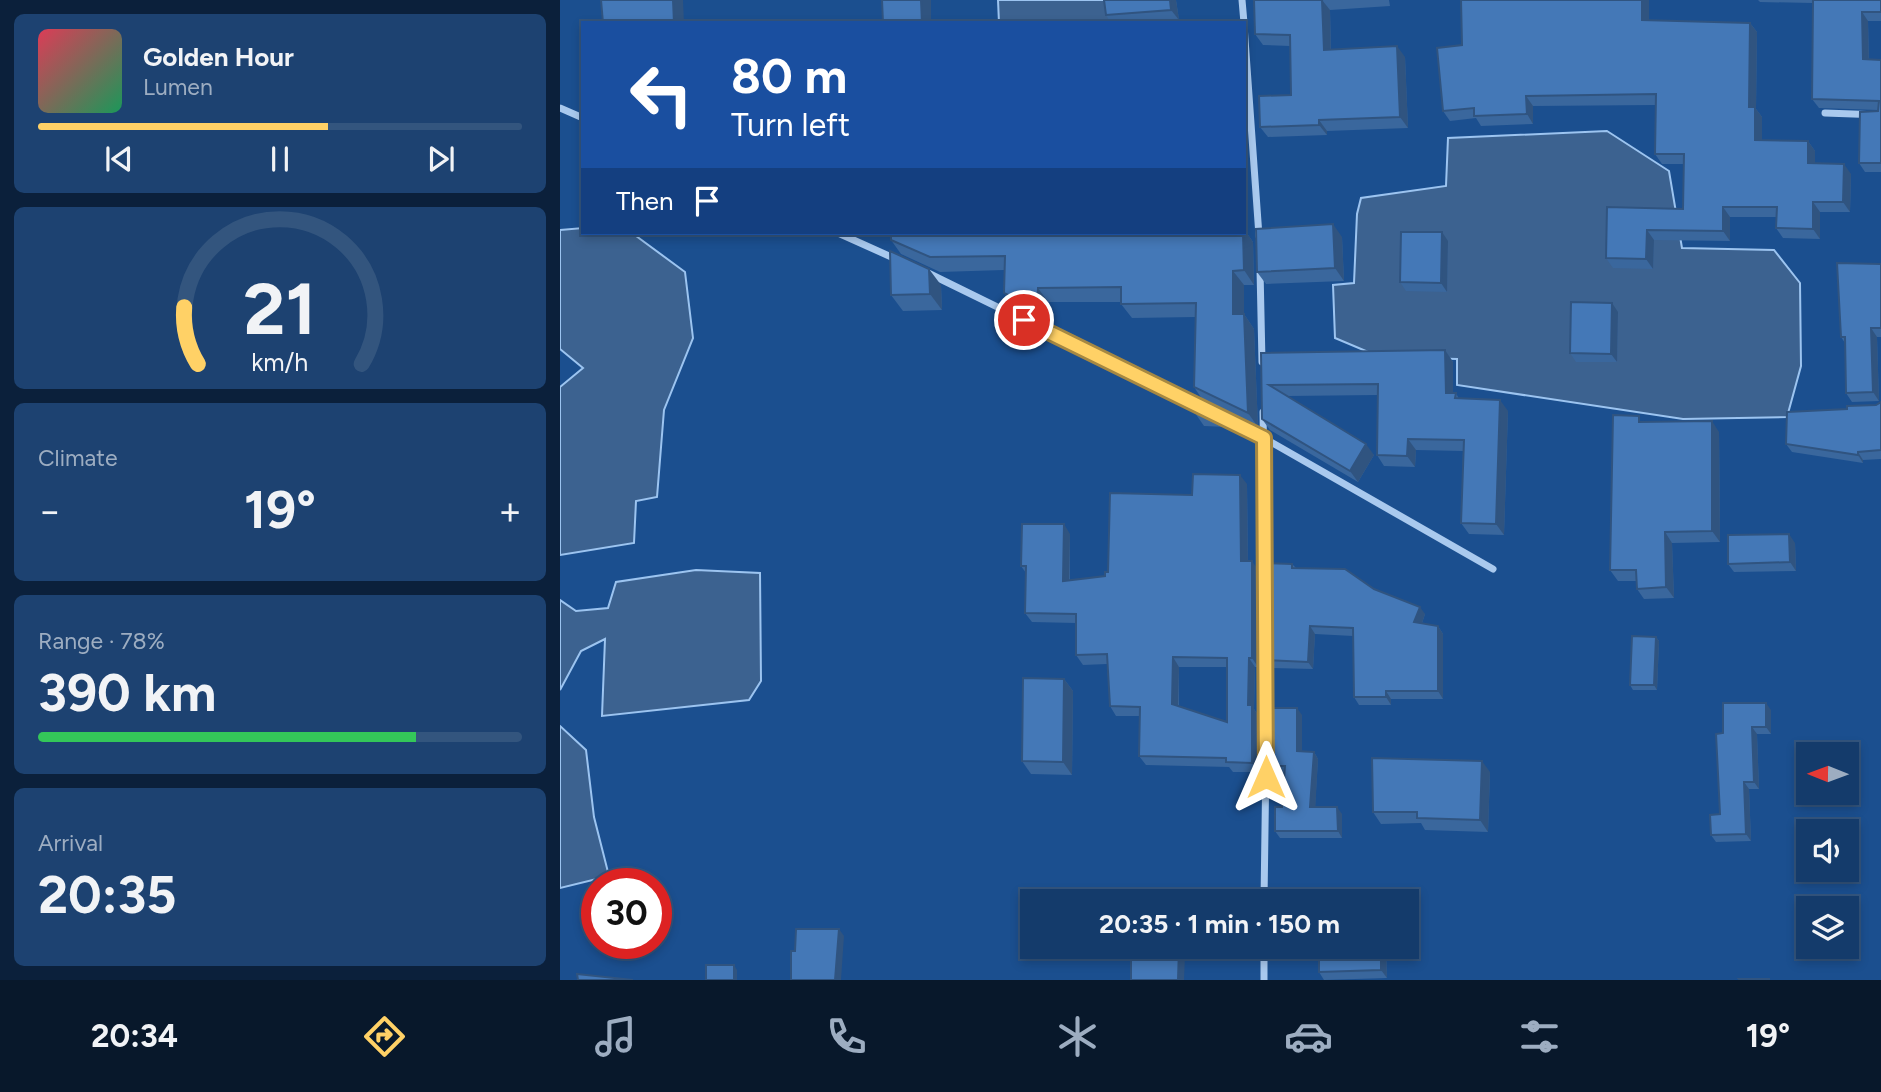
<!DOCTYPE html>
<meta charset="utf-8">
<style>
:root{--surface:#143b6b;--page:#1d4271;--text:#f1f3f6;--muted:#9dadc1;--line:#33557e;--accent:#ffd166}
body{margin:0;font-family:Figtree,sans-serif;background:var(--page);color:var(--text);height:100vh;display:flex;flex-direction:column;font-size:26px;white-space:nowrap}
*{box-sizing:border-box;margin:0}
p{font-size:23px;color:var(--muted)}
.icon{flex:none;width:38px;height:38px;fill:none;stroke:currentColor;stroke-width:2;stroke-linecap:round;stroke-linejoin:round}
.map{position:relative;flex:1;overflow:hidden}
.sheet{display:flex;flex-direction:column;gap:14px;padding:14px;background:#0b203b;width:560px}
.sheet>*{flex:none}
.hud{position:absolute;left:21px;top:21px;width:665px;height:214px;border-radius:0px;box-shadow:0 4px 10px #0003,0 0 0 2px var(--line);background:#1a4fa0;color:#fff;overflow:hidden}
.needle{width:46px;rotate:271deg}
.controls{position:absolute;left:1236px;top:742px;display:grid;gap:14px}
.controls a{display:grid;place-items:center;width:63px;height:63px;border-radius:0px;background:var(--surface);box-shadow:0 4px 10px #0003,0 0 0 2px var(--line);font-size:35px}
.speed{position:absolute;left:21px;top:868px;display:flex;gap:14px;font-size:35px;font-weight:700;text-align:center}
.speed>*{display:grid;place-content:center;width:91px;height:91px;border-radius:50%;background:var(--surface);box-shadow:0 4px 10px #0003,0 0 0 2px var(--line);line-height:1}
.speed .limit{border:10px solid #d22;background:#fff;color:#111}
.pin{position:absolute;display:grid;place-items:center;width:60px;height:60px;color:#fff;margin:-30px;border:4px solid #fff;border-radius:50%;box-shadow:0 2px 7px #0007}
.me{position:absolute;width:77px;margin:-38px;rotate:0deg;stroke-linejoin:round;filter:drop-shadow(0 0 5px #0008)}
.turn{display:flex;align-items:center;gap:24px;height:147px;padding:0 35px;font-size:32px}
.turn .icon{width:91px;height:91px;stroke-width:2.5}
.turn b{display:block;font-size:49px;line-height:60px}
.then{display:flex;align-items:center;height:66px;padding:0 35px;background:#0003;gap:14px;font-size:26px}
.big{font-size:52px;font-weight:700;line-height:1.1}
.sheet .tile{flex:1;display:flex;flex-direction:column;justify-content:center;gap:10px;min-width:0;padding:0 24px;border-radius:10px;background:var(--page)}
.sheet .dial{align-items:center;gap:0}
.dial svg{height:182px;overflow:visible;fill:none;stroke:var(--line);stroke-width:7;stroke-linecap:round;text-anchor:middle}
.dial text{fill:var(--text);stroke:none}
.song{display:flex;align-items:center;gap:21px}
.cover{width:84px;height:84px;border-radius:10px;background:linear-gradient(135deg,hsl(350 70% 55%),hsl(150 70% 35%))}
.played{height:7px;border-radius:4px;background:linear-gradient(90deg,var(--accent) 60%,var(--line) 60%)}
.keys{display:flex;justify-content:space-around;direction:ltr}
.heat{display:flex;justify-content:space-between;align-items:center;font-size:38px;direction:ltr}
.charge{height:10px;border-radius:5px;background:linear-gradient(90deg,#34c759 78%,var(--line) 0)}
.trip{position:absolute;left:460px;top:889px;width:399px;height:70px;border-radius:0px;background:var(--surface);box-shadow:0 4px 10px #0003,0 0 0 2px var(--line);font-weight:700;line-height:70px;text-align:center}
.dock{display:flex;height:112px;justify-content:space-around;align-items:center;background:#08182b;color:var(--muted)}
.dock .icon{width:49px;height:49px}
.dock .selected{color:var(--accent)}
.dock b{font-size:32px;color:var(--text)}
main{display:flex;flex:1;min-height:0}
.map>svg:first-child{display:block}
.water{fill:#3c6290;stroke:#9cc4f0;stroke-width:2}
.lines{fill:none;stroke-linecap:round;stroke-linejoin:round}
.minor{stroke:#a9c9ee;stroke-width:7}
.wall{fill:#3a679d;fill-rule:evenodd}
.shaded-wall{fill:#305480}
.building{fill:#4478b7;stroke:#305480;stroke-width:2;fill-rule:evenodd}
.route-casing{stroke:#a68842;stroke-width:18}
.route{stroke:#ffd166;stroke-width:12}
</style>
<main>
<section class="sheet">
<div class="tile">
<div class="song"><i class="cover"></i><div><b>Golden Hour</b><p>Lumen</p></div></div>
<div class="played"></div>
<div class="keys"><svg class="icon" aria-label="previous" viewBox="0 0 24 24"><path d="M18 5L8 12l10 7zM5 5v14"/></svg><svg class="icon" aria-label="pause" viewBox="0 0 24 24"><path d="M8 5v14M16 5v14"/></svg><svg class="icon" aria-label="next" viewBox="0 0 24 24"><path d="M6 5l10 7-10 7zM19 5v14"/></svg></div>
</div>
<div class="tile dial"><svg viewBox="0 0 100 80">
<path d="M14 69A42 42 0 1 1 86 69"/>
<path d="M14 69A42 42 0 0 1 8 44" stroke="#ffd166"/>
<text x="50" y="56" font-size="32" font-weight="700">21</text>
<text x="50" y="72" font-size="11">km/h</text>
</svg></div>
<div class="tile"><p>Climate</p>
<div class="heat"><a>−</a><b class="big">19°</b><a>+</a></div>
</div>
<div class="tile"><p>Range · 78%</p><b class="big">390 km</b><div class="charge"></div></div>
<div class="tile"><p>Arrival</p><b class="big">20:35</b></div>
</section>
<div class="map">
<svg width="1321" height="980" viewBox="0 0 1321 980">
<rect width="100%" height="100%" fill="#1b4f8f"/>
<g class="water">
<polygon points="438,0 549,0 552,23 439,23"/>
<polygon points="1047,131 1109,171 1122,248 1214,250 1240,283 1241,366 1227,417 1123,419 897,385 897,359 820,357 775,338 773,285 794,283 797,214 801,198 886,186 888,138"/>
<polygon points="23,228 23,233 72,233 125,272 133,338 104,410 97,497 76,501 74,543 0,555 0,387 23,368 0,349 0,230"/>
<polygon points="136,570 200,573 201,681 189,700 42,716 45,639 21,651 0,690 0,600 16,611 48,608 56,582"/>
<polygon points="0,726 26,750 34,817 49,876 0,888"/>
</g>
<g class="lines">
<g class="minor">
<polyline points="682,0 684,23"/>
<polyline points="684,25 699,236"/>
<polyline points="0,108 23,118"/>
<polyline points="1265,113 1321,115"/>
<polyline points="278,233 338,260"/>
<polyline points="700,269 702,362"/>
<polyline points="368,273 643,408"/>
<polyline points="703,412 706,603"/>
<polyline points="654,413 704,438 933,569"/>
<polyline points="706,653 706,715"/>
<polyline points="704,901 706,758"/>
<polyline points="704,980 704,947"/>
</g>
</g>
<g class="wall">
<polygon points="544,0 616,0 619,20 587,23 551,23 546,15"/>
<polygon points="694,0 829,0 830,6 770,10 771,49 845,57 848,128 767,131 767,135 708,137 700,127 731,95 730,46 703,45 695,34"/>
<polygon points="1198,0 1321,0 1321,21 1308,21 1309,60 1321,60 1321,172 1305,172 1299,163 1318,110 1259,108 1252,99 1253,3 1200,2"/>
<polygon points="1089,21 1190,23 1197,32 1196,109 1202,117 1202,140 1248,141 1255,151 1255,163 1291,174 1290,212 1260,212 1260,239 1223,238 1216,228 1217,217 1170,217 1170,241 1094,240 1093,269 1053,268 1046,258 1047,207 1123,209 1123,164 1102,164 1095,154 1096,105 973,106 973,124 921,126 916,118 890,121 883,111 902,45"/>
<polygon points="684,229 693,242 694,285 684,285 684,314 694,329 698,427 644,402 634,387 636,317 572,318 561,304 561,302 488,302 487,324 454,307 444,293 444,270 380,272 341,254 331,240 684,233"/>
<polygon points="782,237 784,281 706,284 697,272"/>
<polygon points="888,241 887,292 846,291 840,282"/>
<polygon points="1321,264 1321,337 1317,337 1319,401 1292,402 1286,393 1285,343 1281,337"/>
<polygon points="381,285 382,310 343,311 331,295"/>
<polygon points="1058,312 1057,362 1016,362 1010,353"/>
<polygon points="885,350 893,362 893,393 896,393 899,399 948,411 944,535 909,534 901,523 903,451 856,450 855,467 824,466 817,455 818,395 727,396 814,455 798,482 710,430 702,419 701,353"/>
<polygon points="1321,402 1321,459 1303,460 1303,463 1232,452 1226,444 1287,409 1316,405"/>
<polygon points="635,413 658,414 667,427 644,426"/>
<polygon points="1083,422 1159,432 1160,542 1112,543 1114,598 1084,599 1077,589 1076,581 1058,581 1050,570"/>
<path d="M687,484l1,77 11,10 -1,96h-3l-1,42 4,6v57h-25l-4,-5 -83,-2 -7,-9 1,-40h-24l-6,-10 -3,-42 -24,1 -7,-10v-32l-44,-1 -7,-9 1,-40 -5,-7 49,-32v46l35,-4 87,-81zM619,667h48v55l-48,-16z"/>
<polygon points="1235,543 1236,571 1174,572 1168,564"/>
<polygon points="732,564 736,568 814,589 865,614 862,623 878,626 883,634 883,699 831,699 831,705 799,705 794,697 793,636 755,634 753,669 711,668 705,660"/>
<polygon points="1096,637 1099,641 1097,690 1073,690 1070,685"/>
<polygon points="504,679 513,691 512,775 471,774 462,761"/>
<polygon points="1211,710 1211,734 1197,734 1199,789 1189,789 1191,841 1156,842 1151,835 1160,814 1163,733"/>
<polygon points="742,715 742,751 754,752 758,759 755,807 782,814 782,838 720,838 715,831 722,807 725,773 710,773 706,766"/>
<polygon points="930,772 928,832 865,830 861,823 821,824 813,812"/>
<polygon points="759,947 826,947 827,978 764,980 759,972"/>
</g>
<g class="shaded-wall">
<polygon points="113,0 123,0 124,23 114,23"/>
<polygon points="361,0 371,0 371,23 362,23"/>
<polygon points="610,0 616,0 619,20 611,10"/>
<polygon points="762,0 770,10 771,60 764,50"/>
<polygon points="1082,0 1089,0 1089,30 1082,20"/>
<polygon points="1302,12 1308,21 1309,68 1303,59"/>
<polygon points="1190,23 1197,32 1196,109 1202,117 1202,150 1195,140 1189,107"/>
<polygon points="837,46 845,57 848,128 840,117"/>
<polygon points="966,96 973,106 973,124 967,114"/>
<polygon points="759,120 767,131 767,135 759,125"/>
<polygon points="1248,141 1255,151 1255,173 1248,163"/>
<polygon points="1284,164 1291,174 1290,212 1283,202"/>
<polygon points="1253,202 1260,212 1260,239 1253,229"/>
<polygon points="1163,207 1170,217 1170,241 1163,231"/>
<polygon points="773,224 782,237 784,281 775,268"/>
<polygon points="684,229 693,242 694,285 684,270 683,233 684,233"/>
<polygon points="1087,230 1094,240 1093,269 1086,259"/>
<polygon points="882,232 888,241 887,292 881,283"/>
<polygon points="369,269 381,285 382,310 370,294"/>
<polygon points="673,271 684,285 684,328 673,314"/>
<polygon points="478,288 488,302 487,324 477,310"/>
<polygon points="1052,303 1058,312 1057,362 1051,354"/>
<polygon points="684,314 694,329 698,427 688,413"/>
<polygon points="1311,328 1317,337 1319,401 1313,392"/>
<polygon points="885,350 893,362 893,404 886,393"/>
<polygon points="940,400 948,411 944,535 936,524"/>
<polygon points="1152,421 1159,432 1160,542 1152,531"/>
<polygon points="848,439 856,450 855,467 847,456"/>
<polygon points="806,444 814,455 798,482 790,471"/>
<polygon points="1298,452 1303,460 1303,463 1298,455"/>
<polygon points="680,475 687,484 688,570 681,561"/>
<polygon points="504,524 510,534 509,590 503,581"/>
<polygon points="1105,532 1112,543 1114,598 1106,587"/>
<polygon points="1229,534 1235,543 1236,571 1230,562"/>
<polygon points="692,561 699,571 698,667 692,658"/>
<polygon points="860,607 865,614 860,629 854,622"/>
<polygon points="750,626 755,634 753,669 748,662"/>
<polygon points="878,626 883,634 883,699 878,691"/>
<polygon points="1096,637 1099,641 1097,690 1094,685"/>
<polygon points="613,657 619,667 618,713 612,704"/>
<polygon points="689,658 695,667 694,709 698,715 698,772 692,763 688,705"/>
<polygon points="504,679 513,691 512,775 503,762"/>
<polygon points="826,691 831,699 831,705 826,697"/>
<polygon points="1206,703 1211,710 1211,734 1206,727"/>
<polygon points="737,708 742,715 742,758 737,751"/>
<polygon points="1192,727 1197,734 1199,789 1194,782"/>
<polygon points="754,752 758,759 755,814 750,807"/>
<polygon points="922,761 930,772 928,832 920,820"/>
<polygon points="1184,782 1189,789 1191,841 1186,834"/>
<polygon points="777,807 782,814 782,838 778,831"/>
<polygon points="829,891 834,898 834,901 828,901"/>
<polygon points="279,929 284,936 281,980 275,980"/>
<polygon points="821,947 826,947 827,978 821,970"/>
<polygon points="619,948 625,956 624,980 618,980"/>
<polygon points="174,965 177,970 177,980 174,980"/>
</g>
<g class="building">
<polygon points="41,0 113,0 114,23 43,23"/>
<polygon points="322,0 361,0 362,23 323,23"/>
<polygon points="544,0 610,0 611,10 546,15"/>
<polygon points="694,0 762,0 764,50 837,46 840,117 759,120 759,125 700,127 699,96 731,95 730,35 695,34"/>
<polygon points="901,0 1082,0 1082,20 1190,23 1189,107 1195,107 1195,140 1248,141 1248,163 1284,164 1283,202 1253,202 1253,229 1216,228 1217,207 1163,207 1163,231 1087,230 1086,259 1046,258 1047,207 1123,209 1124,154 1095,154 1096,94 966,96 967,114 914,116 914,108 883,111 877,48 902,45"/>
<polygon points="1253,0 1321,0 1321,12 1302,12 1303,59 1321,60 1321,163 1299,163 1300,112 1318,111 1319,101 1252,99"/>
<polygon points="773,224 775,268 697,272 696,229"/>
<polygon points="841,232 882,232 881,283 840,282"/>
<polygon points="331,233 683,233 684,270 673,271 673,314 684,314 688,413 634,387 636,303 561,304 561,287 478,288 477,310 444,293 445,256 370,257 331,240"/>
<polygon points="330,251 369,269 370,294 331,295"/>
<polygon points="1277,263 1321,264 1321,328 1311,328 1313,392 1286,393 1285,337 1281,337"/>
<polygon points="1011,302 1052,303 1051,354 1010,353"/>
<polygon points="885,350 886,393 896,393 895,398 940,400 936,524 901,523 904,440 848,439 847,456 817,455 818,384 709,385 806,444 790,471 702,419 701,353"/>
<polygon points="635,402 658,414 635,413"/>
<polygon points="1321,402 1321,450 1298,452 1298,455 1226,444 1227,412 1287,409 1287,406 1316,405"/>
<polygon points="1053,415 1079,416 1079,422 1152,421 1152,531 1105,532 1106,587 1077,589 1076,570 1050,570"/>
<path d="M633,474l47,1 1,86h11v97h-3l-1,47h4v58l-26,-1v-4l-87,-2 1,-49 -30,-1 -3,-52 -31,1v-41l-51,-1 1,-47h-5l1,-42h42l-1,57 42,-5v-4h3l2,-79 82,2zM613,657l54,1v64l-55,-18z"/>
<polygon points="1229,534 1230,562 1168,564 1168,535"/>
<polygon points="706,563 732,564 732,568 785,569 814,589 860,607 854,622 878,626 878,691 826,691 826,697 794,697 793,628 750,626 748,662 705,660"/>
<polygon points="1072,636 1096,637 1094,685 1070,685"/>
<polygon points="463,678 504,679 503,762 462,761"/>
<polygon points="1163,703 1206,703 1206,727 1192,727 1194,782 1184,782 1186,834 1151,835 1150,815 1160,814 1156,734 1163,733"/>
<polygon points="706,708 737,708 737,751 754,752 750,807 777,807 778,831 715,831 715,807 722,807 725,766 706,766"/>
<polygon points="812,758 922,761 920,820 857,818 857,812 813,812"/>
<polygon points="788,890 829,891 828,901 759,901 759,895 788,895"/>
<polygon points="236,929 279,929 275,980 231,980 231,951 235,951"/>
<polygon points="571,947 619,948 618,980 571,980"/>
<polygon points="759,947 821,947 821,970 759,972"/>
<rect x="146" y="965" width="28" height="15"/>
<polygon points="17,974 73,980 18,980"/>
<polygon points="1179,979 1209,979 1209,980 1180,980"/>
</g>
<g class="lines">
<defs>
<polyline id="route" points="464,320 704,438 706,777"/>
</defs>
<use href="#route" class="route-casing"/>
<use href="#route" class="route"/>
</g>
</svg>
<div class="controls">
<a><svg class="needle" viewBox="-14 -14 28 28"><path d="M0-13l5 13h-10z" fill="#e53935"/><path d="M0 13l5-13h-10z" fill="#9dadc1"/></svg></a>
<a><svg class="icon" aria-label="sound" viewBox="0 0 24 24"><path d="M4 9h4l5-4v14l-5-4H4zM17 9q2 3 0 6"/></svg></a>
<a><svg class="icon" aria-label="layers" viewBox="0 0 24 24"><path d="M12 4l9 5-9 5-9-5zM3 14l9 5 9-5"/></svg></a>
</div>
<div class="speed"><div class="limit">30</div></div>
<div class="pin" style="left:464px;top:320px;background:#d93025"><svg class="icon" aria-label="arrive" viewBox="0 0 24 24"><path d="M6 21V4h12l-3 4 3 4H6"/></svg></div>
<svg class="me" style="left:706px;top:777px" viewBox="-20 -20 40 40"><path d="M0-17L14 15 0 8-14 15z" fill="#ffd166" stroke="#fff" stroke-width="4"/></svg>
<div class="trip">20:35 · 1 min · 150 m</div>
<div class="hud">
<div class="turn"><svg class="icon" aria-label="left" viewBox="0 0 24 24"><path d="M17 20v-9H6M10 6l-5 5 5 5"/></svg><div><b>80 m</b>Turn left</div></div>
<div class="then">Then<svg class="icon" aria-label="arrive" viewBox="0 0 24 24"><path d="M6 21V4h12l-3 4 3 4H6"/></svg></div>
</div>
</div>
</main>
<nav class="dock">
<b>20:34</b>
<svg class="icon selected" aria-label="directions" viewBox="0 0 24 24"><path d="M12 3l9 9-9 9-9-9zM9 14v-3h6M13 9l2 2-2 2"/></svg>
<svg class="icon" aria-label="music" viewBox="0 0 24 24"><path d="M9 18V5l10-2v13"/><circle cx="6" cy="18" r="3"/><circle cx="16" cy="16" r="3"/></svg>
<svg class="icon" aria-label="phone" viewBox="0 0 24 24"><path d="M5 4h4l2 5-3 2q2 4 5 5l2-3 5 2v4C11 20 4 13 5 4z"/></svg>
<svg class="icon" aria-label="climate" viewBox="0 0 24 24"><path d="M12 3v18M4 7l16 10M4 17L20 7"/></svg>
<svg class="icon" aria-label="car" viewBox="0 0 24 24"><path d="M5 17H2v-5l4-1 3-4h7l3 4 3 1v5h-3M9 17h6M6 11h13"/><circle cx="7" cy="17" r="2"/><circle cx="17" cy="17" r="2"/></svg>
<svg class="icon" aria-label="filters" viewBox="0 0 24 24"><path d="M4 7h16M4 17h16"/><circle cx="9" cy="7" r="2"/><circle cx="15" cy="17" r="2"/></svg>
<b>19°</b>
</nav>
